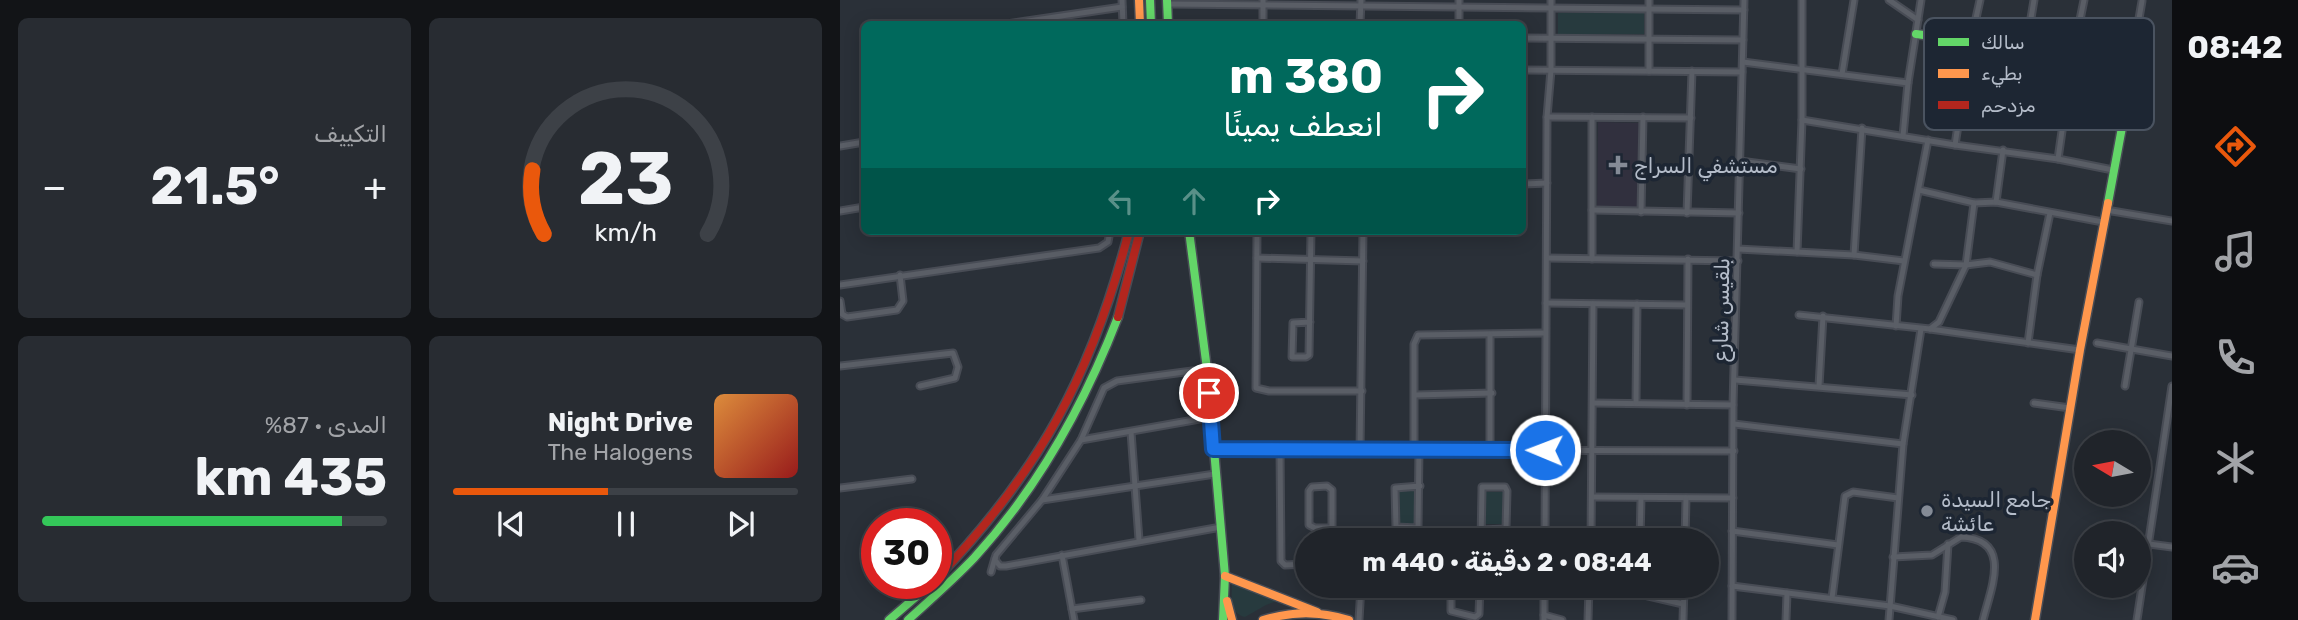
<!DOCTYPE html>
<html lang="ar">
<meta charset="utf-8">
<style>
:root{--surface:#20242a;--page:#282c32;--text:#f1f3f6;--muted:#a2a4a8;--line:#3d4147;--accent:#ea580c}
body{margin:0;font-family:Rubik,"Noto Sans Arabic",sans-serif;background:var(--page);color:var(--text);direction:rtl;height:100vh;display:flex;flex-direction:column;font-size:26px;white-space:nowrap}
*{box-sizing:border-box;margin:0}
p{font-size:23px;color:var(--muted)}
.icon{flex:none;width:38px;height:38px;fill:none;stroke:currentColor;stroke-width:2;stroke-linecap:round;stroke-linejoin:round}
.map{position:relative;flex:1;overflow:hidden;direction:ltr}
.drawer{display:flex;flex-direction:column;gap:18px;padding:18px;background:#121417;width:840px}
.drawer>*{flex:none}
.guide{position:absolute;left:21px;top:21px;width:665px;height:214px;border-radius:10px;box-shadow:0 4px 18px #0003,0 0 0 2px var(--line);direction:rtl;background:#00695c;color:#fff;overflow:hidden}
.needle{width:46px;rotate:280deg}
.buttons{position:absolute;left:1234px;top:430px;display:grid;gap:14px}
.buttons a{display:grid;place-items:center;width:77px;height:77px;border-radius:50%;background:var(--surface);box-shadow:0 4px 18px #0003,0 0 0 2px var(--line);font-size:35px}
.speed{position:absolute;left:21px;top:508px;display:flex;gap:14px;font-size:35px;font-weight:700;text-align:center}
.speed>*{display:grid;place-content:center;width:91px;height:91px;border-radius:50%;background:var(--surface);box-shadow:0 4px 18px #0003,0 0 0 2px var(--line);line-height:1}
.speed .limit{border:10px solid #d22;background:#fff;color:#111}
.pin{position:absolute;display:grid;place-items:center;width:60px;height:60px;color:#fff;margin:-30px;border:4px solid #fff;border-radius:50%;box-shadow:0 2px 7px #0007}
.me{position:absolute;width:77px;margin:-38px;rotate:271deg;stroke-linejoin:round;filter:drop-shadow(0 0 5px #0008)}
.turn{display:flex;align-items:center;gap:24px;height:147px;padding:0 28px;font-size:32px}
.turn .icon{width:91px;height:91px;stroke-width:2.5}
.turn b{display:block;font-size:49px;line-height:60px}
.lanes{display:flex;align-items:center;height:66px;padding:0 28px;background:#0003;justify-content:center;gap:35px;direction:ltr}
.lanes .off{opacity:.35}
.big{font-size:52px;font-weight:700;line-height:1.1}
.drawer .card{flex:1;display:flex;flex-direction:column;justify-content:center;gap:10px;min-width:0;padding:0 24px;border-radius:10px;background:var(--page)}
.drawer .dial{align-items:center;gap:0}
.dial svg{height:182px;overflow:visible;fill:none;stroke:var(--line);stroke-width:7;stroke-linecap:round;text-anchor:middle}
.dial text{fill:var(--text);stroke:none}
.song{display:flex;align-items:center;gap:21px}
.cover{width:84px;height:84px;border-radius:10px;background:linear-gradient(135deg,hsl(30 70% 55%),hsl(0 70% 35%))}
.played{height:7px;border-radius:4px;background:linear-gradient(90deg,var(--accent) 45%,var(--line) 45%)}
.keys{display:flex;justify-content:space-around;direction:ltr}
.heat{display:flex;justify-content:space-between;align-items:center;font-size:38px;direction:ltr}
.charge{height:10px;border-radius:5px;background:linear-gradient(90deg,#34c759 87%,var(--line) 0)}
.drawer .tiles{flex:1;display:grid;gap:18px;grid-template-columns:repeat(2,1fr)}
.trip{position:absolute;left:455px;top:528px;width:424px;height:70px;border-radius:35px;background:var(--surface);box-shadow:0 4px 18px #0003,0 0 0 2px var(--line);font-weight:700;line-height:70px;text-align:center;direction:rtl}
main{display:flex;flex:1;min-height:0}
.tabs{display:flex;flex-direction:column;width:126px;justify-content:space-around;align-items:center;background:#0d0e11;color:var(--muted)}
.tabs .icon{width:49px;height:49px}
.tabs .on{color:var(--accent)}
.tabs b{font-size:32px;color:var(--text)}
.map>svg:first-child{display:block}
.medical{fill:#31303e}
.green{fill:#273a3e}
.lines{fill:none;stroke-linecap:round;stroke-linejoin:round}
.street-casing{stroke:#484c55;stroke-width:9}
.fast-casing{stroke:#484c55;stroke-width:11}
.slow-casing{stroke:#484c55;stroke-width:11}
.jam-casing{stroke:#484c55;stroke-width:11}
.street{stroke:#5a5e66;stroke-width:5}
.fast{stroke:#63d668;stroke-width:8}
.slow{stroke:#ff974d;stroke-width:8}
.jam{stroke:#b3261e;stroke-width:8}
.route-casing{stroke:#114b97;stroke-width:18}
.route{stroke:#1a73e8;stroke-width:12}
.poi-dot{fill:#848b96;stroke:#1d2633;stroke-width:2.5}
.labels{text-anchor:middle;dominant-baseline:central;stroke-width:7;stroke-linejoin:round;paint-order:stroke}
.poi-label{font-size:21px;fill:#b4bcc9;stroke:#1d2633;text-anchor:start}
.street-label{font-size:21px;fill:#b4bcc9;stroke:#1d2633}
.key{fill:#1d2633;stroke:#4a5360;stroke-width:2}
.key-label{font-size:19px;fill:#b4bcc9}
</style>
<main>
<nav class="tabs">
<b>08:42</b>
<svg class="icon on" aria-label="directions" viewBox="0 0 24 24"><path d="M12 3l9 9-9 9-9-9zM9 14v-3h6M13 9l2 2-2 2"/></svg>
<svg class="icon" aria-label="music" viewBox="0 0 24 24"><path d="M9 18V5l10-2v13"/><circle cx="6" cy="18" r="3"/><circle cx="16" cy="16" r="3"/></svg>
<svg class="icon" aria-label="phone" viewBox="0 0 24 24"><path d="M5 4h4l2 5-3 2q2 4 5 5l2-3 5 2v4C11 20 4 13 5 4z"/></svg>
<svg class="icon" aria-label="climate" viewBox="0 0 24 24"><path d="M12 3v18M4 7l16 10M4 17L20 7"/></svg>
<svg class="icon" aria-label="car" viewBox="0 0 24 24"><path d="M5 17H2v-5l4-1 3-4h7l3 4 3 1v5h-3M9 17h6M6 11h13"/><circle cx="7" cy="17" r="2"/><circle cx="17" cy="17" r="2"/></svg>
</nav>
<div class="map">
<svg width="1332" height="620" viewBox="0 0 1332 620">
<rect width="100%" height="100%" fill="#2a3038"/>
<polygon class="medical" points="758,122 800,123 798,208 757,208"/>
<g class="green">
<rect x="718" y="13" width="86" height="21"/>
<rect x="557" y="491" width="18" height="33"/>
<rect x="645" y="492" width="18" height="32"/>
<path d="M392,579l50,20 -16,6 -21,12c-17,-4 -13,-22 -13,-38z"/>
</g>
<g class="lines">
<defs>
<g id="street">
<polyline points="282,0 283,24"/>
<polyline points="1049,0 1078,20"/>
<polyline points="327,4 904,10"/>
<polyline points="167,24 282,7"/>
<polyline points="423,24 423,0"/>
<polyline points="520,24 521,0"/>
<polyline points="619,24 619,0"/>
<polyline points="682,38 903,40"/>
<polyline points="1186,48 1194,0"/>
<polyline points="903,62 1068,83"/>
<polyline points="1291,65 1302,1"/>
<polyline points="682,70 902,72"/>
<polyline points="809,71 809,0"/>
<polyline points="1002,74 1014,0"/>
<polyline points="1124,91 1226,106"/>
<polyline points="707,117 851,118"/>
<polyline points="962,120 1115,145 1218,159 1273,170"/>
<polyline points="1063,136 1068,83 1081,0"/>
<polyline points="1115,145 1131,41 1140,0"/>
<polyline points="0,146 24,142"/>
<polyline points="1218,159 1233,54 1244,0"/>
<polyline points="900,161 961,169"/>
<polyline points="682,184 707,183"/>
<polyline points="1079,190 1134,203 1156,202 1263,222"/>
<polyline points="1156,202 1163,150"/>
<polyline points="752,210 899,213"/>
<polyline points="1266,210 1332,221"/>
<polyline points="0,211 24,207"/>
<polyline points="801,212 803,117"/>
<polyline points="847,213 852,71"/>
<polyline points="417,231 416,388 429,391 522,391"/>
<polyline points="898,249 1014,255 1064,261"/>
<polyline points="957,252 962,120 962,0"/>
<polyline points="1014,255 1022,128"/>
<polyline points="417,258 523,261"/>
<polyline points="707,258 898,261"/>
<polyline points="752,259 752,117"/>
<polyline points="1094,264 1126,265 1150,262 1197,275"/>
<polyline points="0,285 259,248 268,242 270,231"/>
<polyline points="0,301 2,314 7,317 57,310 63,301 60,275"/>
<polyline points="706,303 847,305"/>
<polyline points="959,315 1090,329 1240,350"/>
<polyline points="470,322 453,323 452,357 466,357 469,355 471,231"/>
<polyline points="1056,326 1058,296 1088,140"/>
<polyline points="1090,329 1099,322 1126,265 1134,203"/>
<polyline points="1188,343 1197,275 1210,213"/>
<polyline points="1257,343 1332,356"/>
<polyline points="0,366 113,353 118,367 115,378 80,386"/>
<polyline points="367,369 277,381 264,388 241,440 202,500 156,555 155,560 160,566 166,566 381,527"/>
<polyline points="895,380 1072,395"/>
<polyline points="979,386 983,316"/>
<polyline points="1285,386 1299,302"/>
<polyline points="575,395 652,393"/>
<polyline points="753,403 893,405"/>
<polyline points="796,403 797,304"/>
<polyline points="1194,403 1230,408"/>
<polyline points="847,405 848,259"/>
<polyline points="894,424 1063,444"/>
<polyline points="291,432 299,540"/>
<polyline points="241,440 371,417"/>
<polyline points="373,449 894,451"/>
<polyline points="440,449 441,561 445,565 467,564"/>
<polyline points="574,449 574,344 578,335 705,333"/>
<polyline points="579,449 578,528 556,527 555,488 580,486"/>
<polyline points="650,449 650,335"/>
<polyline points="520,450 523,231"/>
<polyline points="0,488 72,479"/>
<polyline points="752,497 893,498"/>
<polyline points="202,500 375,474"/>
<polyline points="892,531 998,545"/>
<polyline points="492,541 492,490 487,486 472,487 469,491 469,525 475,528 492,528"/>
<polyline points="641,541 642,490 642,487 665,487 667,491 666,529 641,530"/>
<polyline points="705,541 707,117 711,70 711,0"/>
<polyline points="751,541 753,304"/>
<polyline points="800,541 801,498"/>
<polyline points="845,541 846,498"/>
<polyline points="1309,544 1332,547"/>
<polyline points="222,555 234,620"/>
<path d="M1053,557l39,-2 29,-18c52,2 30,51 22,83"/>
<polyline points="151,572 155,558"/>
<polyline points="611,586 611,611 635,617 639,614 640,586"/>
<polyline points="765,586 843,604"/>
<polyline points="892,586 1050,606 1113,620"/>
<polyline points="992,598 1005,496 1013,492 1058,498"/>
<polyline points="232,609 301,600"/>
<polyline points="704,615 722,620"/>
<polyline points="1098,617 1105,592 1108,544"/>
<polyline points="519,620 521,586"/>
<polyline points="704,620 704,586"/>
<polyline points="748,620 749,586"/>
<polyline points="843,620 844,586"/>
<polyline points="892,620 893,405 904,0"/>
<polyline points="946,620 947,593"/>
<polyline points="1049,620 1063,444 1081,329"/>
<polyline points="1297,620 1332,386"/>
</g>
<g id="fast">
<polyline points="310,0 311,24"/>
<polyline points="327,0 328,24"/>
<polyline points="1076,34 1287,62 1293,68 1268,203"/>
<polyline points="349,231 367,369 385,576 383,620"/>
<polyline points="49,620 92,583"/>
<path d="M68,620c22,-20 45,-40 66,-62 64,-70 110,-153 144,-241"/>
</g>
<g id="slow">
<polyline points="299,0 300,24"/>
<polyline points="385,576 477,612"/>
<polyline points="387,601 392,620"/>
<path d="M423,620c30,-9 56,-9 86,0"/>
<polyline points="1195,620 1240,350 1268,203"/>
</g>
<g id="jam">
<polyline points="278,317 300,231"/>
<path d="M96,579c103,-107 156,-204 193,-348"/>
</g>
</defs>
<use href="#street" class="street-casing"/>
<use href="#fast" class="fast-casing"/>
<use href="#slow" class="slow-casing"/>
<use href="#jam" class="jam-casing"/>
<use href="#street" class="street"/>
<use href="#fast" class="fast"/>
<use href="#slow" class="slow"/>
<use href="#jam" class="jam"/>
</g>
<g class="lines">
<defs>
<polyline id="route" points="369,393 373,449 705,450"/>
</defs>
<use href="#route" class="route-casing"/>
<use href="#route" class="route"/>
</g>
<g class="poi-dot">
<path d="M774.5 154.5h7v7h7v7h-7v7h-7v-7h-7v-7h7z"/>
<circle cx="1087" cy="511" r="7"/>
</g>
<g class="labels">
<g class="poi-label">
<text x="794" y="165">مستشفي السراج</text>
<text x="1101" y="499">جامع السيدة<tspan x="1101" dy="24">عائشة</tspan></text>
</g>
<g class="street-label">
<text transform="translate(881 310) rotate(-89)">بلقيس شارع</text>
</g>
</g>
<rect x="1084" y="18" width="230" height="112" rx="10" class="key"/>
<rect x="1098" y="38" width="31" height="8" fill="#63d668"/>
<rect x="1098" y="69" width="31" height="9" fill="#ff974d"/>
<rect x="1098" y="101" width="31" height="8" fill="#b3261e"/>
<g class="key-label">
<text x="1141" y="49">سالك</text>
<text x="1141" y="80">بطيء</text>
<text x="1141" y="112">مزدحم</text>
</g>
</svg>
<div class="buttons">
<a><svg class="needle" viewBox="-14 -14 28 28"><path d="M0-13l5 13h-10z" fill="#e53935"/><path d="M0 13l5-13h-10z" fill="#a2a4a8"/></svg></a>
<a><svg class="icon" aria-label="sound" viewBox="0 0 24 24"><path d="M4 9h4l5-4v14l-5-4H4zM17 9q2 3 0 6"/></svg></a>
</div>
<div class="speed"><div class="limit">30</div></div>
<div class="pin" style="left:369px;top:393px;background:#d93025"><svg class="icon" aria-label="arrive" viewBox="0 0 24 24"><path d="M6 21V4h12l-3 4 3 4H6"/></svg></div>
<svg class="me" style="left:705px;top:450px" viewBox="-20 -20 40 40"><circle r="17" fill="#1a73e8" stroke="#fff" stroke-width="3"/><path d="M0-11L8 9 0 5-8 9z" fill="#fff"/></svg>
<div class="trip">08:44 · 2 دقيقة · 440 m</div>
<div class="guide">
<div class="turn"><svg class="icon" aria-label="right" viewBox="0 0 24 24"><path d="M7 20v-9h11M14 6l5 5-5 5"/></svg><div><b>380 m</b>انعطف يمينًا</div></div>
<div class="lanes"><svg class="icon off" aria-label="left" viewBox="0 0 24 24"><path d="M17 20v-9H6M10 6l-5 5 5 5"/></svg><svg class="icon off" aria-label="ahead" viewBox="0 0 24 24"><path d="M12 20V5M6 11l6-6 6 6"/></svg><svg class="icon" aria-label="right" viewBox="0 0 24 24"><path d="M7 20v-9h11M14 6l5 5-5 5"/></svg></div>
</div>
</div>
<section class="drawer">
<div class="tiles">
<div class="card dial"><svg viewBox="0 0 100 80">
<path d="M14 69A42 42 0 1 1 86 69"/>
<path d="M14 69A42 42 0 0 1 9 41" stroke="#ea580c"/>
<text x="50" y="56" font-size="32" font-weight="700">23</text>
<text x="50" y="72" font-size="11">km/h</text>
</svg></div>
<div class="card"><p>التكييف</p>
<div class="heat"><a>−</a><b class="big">21.5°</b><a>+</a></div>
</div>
<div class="card">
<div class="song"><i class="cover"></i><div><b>Night Drive</b><p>The Halogens</p></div></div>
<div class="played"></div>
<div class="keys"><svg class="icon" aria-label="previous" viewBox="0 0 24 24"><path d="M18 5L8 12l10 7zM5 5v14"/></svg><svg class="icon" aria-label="pause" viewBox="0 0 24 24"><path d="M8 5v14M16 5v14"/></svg><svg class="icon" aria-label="next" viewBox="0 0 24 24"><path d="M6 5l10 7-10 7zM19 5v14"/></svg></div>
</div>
<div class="card"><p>المدى · 87%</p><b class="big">435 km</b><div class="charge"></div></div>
</div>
</section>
</main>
